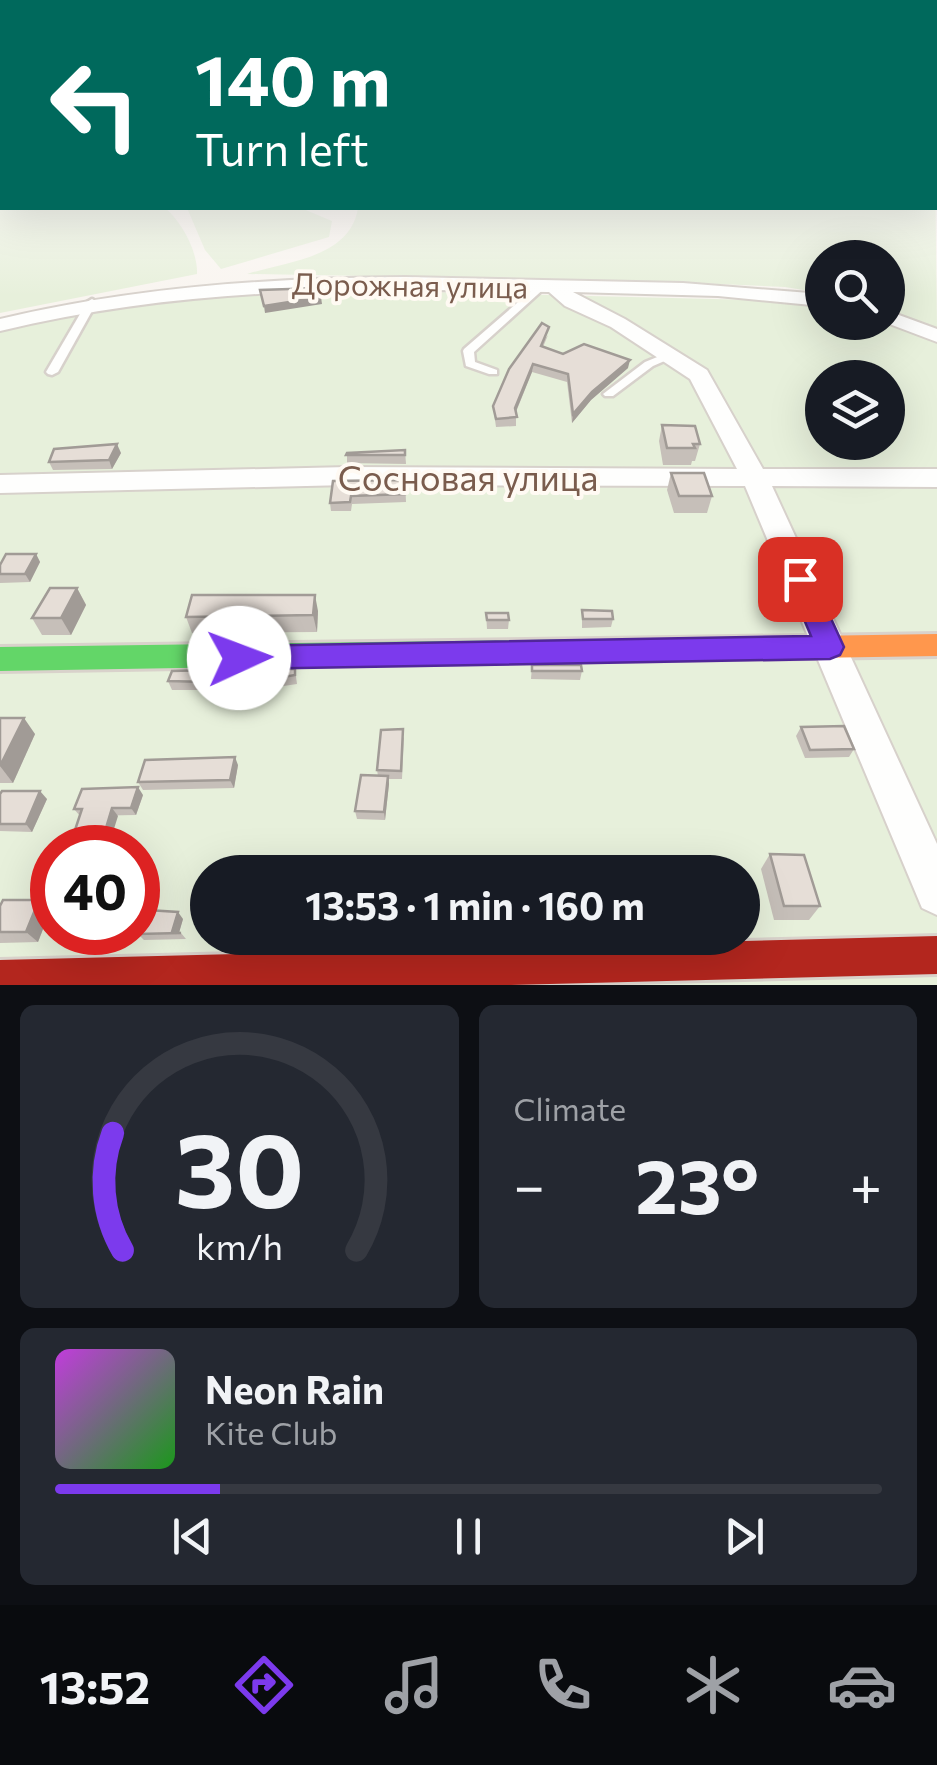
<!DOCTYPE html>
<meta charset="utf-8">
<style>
:root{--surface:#171b24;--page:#242831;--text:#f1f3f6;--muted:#9ea1a6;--line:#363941;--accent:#7c3aed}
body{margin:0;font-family:Commissioner,sans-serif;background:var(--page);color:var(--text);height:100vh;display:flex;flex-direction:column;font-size:38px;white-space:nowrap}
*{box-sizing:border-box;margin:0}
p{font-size:32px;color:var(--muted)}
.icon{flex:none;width:55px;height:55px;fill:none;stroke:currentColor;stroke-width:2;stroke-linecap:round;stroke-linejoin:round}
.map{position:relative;height:985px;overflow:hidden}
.side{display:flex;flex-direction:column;gap:20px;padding:20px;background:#0d0f14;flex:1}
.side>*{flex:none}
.guide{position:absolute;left:0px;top:0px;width:938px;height:210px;box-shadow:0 10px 40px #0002;background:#00695c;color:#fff;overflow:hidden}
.controls{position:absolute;left:805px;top:240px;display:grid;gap:20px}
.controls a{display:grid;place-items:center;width:100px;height:100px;border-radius:50%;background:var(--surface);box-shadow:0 10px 40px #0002;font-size:50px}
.speed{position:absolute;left:30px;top:825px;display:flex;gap:20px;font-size:50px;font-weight:700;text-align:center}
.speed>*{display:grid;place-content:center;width:130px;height:130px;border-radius:50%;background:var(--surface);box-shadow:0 10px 40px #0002;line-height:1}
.speed .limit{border:15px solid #d22;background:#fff;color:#111}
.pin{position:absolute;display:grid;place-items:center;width:85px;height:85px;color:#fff;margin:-42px;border-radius:20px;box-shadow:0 5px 15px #0006}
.me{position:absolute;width:110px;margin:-55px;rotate:88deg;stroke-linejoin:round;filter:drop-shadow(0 0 8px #0008)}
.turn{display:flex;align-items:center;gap:35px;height:210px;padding:0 30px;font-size:45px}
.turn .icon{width:130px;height:130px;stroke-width:2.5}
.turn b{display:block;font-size:70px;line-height:85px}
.big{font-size:75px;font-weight:700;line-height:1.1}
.side .tile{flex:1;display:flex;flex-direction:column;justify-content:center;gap:15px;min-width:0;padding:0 35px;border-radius:15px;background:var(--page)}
.side .dial{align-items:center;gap:0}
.dial svg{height:260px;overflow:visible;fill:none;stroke:var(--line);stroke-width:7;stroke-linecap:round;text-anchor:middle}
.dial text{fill:var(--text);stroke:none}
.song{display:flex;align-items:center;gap:30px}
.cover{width:120px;height:120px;border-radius:15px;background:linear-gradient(135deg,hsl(290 70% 55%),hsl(120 70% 35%))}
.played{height:10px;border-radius:5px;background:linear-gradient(90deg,var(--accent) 20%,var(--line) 20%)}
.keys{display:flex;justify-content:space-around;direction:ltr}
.heat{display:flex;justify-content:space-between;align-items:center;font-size:55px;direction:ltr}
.side .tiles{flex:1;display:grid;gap:20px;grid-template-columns:1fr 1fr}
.tile:last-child{grid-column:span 2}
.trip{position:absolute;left:190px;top:855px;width:570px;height:100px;border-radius:50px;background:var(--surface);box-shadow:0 10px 40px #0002;font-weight:700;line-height:100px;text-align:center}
.tab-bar{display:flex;height:160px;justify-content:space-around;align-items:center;background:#090b0e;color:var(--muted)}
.tab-bar .icon{width:70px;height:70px}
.tab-bar .current{color:var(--accent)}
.tab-bar b{font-size:45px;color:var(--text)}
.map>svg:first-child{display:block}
.green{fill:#e7f0db;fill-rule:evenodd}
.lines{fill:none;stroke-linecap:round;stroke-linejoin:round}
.lane-casing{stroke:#d7d1cb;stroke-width:5}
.street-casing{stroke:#d7d1cb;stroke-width:4}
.fast-casing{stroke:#d9d2cb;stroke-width:6}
.slow-casing{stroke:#d9d2cb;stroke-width:6}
.jam-casing{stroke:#d9d2cb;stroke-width:6}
.lane{fill:#fefefd;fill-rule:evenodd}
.street{fill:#fefefd;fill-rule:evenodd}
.fast{fill:#63d668;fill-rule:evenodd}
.slow{fill:#ff974d;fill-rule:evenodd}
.jam{fill:#b3261e;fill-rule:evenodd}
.wall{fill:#c6bfb9}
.shaded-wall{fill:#a19b96}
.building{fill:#e6ded7;stroke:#a19b96;stroke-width:2.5}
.route{fill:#7c3aed;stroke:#51269a;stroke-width:2.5}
.labels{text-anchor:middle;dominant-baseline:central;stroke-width:8;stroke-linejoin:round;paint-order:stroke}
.far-street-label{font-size:30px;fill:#7a5c4d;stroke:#fffaf3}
.street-label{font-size:35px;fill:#7a5c4d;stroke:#fffaf3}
</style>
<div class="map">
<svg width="937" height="985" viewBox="0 0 937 985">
<rect width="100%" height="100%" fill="#f9f5f0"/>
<g class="green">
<path d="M0,159l2,49h163c17,14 33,44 32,66l-197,39z"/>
<path d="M935,159l2,170 -49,-18v-53h-66v35l-37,-6 -135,-6 -403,-7c41,-13 103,-16 111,-66h577z"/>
<polygon points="187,208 301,208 332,221 329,237 221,269 205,250"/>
<path d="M306,289l492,12 24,5v16l65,1 50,19v643h-937v-655l124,-25zM822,378h66v64h-66zM52,848h86v84h-86zM208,872h534v66h-534z"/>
</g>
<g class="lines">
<defs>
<g id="lane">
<polygon points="539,284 547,286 474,352 475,362 497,370 497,374 489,374 466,366 463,351 464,349"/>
<polygon points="92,299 97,302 58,372 52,375 48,374 46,372 87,302"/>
<polygon points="672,351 676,352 676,356 653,366 613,396 605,396 603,394 645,362"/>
</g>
<g id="street">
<path d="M405,277l278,6 139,11v12l-104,-10 -145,-4 52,27 82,51 56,99h174v18l-165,-1 165,358v71l-15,-7 -177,-422 -397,-1 -348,8v-18l348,-8 389,2 -47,-90 -79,-52 -46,-21 -16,-14c-191,-4 -361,-6 -549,39v-12c134,-32 267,-41 405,-42z"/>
<polygon points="888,311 937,329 937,342 884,322 888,322"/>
</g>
<polygon id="fast" points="672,638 682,641 686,649 682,657 672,660 0,671 0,647"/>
<polygon id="slow" points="937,634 937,656 672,660 662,657 658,649 662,641 672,638"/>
<polygon id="jam" points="937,936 937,974 511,985 0,985 0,960"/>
</defs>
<use href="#lane" class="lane-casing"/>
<use href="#street" class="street-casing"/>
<use href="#fast" class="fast-casing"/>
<use href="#slow" class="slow-casing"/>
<use href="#jam" class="jam-casing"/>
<use href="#lane" class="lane"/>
<use href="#street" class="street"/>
<use href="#fast" class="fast"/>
<use href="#slow" class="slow"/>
<use href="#jam" class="jam"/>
</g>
<g class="wall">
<polygon points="548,335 543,347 563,354 628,368 591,400 572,423 567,382 532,372 516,412 516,426 496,427 493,406"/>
<polygon points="662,425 700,444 695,461 692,461 691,465 663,465 659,441"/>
<polygon points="405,450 406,464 347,463 347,453"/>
<polygon points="121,453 112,469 53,470 49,462"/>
<polygon points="671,473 712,496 707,513 674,513 667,490"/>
<polygon points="405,480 406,502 352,504 351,511 331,511 330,503"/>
<polygon points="36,554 40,562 30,582 0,583 0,565"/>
<polygon points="77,588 86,605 71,635 42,635 32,618"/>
<polygon points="582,610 613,619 611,627 582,628"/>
<polygon points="318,611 317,632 192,633 186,617"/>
<polygon points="486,613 509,620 508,629 487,629"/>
<polygon points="532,665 582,671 580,680 531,679"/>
<polygon points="295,669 297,684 270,688 267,680"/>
<polygon points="213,679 210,690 172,690 168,681"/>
<polygon points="0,718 35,734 13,783 0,783"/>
<polygon points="801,727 854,749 849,757 805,758 796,736"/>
<polygon points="404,737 402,779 389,779 389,784 385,820 357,819 355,811 378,776 377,770"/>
<polygon points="238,765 234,788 143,790 138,782"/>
<polygon points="0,794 47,799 32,832 0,831"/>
<polygon points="143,795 136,815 80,816 74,809"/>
<polygon points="770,854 820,906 809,920 774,920 761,869"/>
<polygon points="0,906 50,911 38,942 0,943"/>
<polygon points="183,919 179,932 181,933 186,939 144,940 138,934"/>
</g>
<g class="shaded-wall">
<polygon points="321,297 322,304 265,313 264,306"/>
<polygon points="630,360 628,368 591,400 572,423 573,414 592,392"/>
<polygon points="533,364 532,372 514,416 515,408"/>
<polygon points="117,444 121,453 112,469 109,460"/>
<polygon points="36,554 40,562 30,582 25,574"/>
<polygon points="77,588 86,605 71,635 61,618"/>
<polygon points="315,595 318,611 317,632 313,615"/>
<polygon points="210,670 213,679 210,690 207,682"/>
<polygon points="24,718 35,734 13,783 0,766"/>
<polygon points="235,757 238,765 234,788 230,780"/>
<polygon points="388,776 389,784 385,820 384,812"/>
<polygon points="138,787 143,795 136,815 131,808"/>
<polygon points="40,791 47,799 32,832 26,824"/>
<polygon points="112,808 118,816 108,848 100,848"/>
<polygon points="39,900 50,911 38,942 26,932"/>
<polygon points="178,912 183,919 179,933 172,933"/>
</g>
<g class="building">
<polygon points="320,288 321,297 264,306 260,290"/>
<polygon points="542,323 549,327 541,346 563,354 584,344 630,360 592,392 573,414 568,374 533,364 515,408 517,417 496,419 493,406 509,369"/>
<polygon points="662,425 695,426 700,444 693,444 695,448 667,448"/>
<polygon points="117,444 109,460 49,462 54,449"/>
<polygon points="405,450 405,455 346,455 347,453"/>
<polygon points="671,473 704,473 712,496 679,496"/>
<polygon points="405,480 405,494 351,496 350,502 330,503 333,481"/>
<polygon points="6,554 36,554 25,574 0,574 0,565"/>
<polygon points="50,588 77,588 61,618 32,618"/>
<polygon points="192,595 315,595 313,615 186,617"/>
<polygon points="582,610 612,611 613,619 583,619"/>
<polygon points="486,613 508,613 509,620 487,620"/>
<polygon points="532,665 581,665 582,671 532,671"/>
<polygon points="267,669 295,669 295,675 267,680"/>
<polygon points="210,670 207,682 168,681 172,671"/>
<polygon points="0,718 24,718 0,766"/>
<polygon points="844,726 854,749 810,750 801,727"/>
<polygon points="403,729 401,771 377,770 381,730"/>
<polygon points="235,757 230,780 138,782 145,760"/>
<polygon points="361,775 388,776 384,812 355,811"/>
<polygon points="138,787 131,808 112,808 100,848 69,848 82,809 74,809 82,789"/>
<polygon points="2,791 40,791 26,824 0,824 0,794"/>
<polygon points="770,854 804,855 820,906 784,906"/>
<polygon points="3,900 39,900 26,932 0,932 0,906"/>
<polygon points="147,910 178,912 172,932 181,933 138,934"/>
</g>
<linearGradient id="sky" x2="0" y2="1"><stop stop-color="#9ec9e9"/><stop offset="0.54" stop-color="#fcfaf8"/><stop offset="1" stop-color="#fcfaf8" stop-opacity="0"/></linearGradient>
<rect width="937" height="296" fill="url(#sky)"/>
<polygon class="route" points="800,569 809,572 813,579 844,647 840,655 830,659 239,669 229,666 225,658 229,649 239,646 811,636 787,579 791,572"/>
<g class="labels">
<g class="far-street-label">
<text transform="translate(410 284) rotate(1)">Дорожная улица</text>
</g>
<g class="street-label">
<text x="468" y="476">Сосновая улица</text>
</g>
</g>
</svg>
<div class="controls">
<a><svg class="icon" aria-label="search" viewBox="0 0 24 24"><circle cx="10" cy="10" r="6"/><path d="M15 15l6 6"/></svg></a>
<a><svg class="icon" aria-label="layers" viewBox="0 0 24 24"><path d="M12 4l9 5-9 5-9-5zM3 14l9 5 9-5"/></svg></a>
</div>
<div class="speed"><div class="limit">40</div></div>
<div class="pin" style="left:800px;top:579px;background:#d93025"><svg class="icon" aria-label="arrive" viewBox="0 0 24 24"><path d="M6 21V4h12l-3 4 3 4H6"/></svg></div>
<svg class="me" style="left:239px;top:658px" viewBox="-20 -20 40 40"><circle r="19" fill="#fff"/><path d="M0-13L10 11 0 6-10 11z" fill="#7c3aed"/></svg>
<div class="trip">13:53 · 1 min · 160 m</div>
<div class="guide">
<div class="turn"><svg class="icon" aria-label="left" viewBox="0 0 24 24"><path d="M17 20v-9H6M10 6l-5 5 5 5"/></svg><div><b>140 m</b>Turn left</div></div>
</div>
</div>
<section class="side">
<div class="tiles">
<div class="tile dial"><svg viewBox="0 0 100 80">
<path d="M14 69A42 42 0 1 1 86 69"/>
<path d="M14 69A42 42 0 0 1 11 33" stroke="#7c3aed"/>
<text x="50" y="56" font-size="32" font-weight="700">30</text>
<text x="50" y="72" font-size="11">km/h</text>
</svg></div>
<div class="tile"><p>Climate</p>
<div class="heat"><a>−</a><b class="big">23°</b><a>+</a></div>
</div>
<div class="tile">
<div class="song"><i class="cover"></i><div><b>Neon Rain</b><p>Kite Club</p></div></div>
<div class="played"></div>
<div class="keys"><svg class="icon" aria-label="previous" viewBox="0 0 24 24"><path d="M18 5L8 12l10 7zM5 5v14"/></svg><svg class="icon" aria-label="pause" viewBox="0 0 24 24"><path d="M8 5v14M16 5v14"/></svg><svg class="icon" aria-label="next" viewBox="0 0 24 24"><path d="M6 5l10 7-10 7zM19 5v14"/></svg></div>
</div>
</div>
</section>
<nav class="tab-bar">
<b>13:52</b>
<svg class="icon current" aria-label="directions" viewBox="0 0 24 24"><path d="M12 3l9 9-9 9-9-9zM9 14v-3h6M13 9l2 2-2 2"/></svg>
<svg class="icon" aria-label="music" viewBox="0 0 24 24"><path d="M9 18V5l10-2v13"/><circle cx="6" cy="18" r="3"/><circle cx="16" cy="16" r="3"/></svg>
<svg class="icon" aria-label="phone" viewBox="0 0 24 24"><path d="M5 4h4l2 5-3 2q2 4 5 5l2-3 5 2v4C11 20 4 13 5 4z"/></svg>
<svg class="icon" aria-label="climate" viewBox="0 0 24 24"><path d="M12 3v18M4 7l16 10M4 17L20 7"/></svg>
<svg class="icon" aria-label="car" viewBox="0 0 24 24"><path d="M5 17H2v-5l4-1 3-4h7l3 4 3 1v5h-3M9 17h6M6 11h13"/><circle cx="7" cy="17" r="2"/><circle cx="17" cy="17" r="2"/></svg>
</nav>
